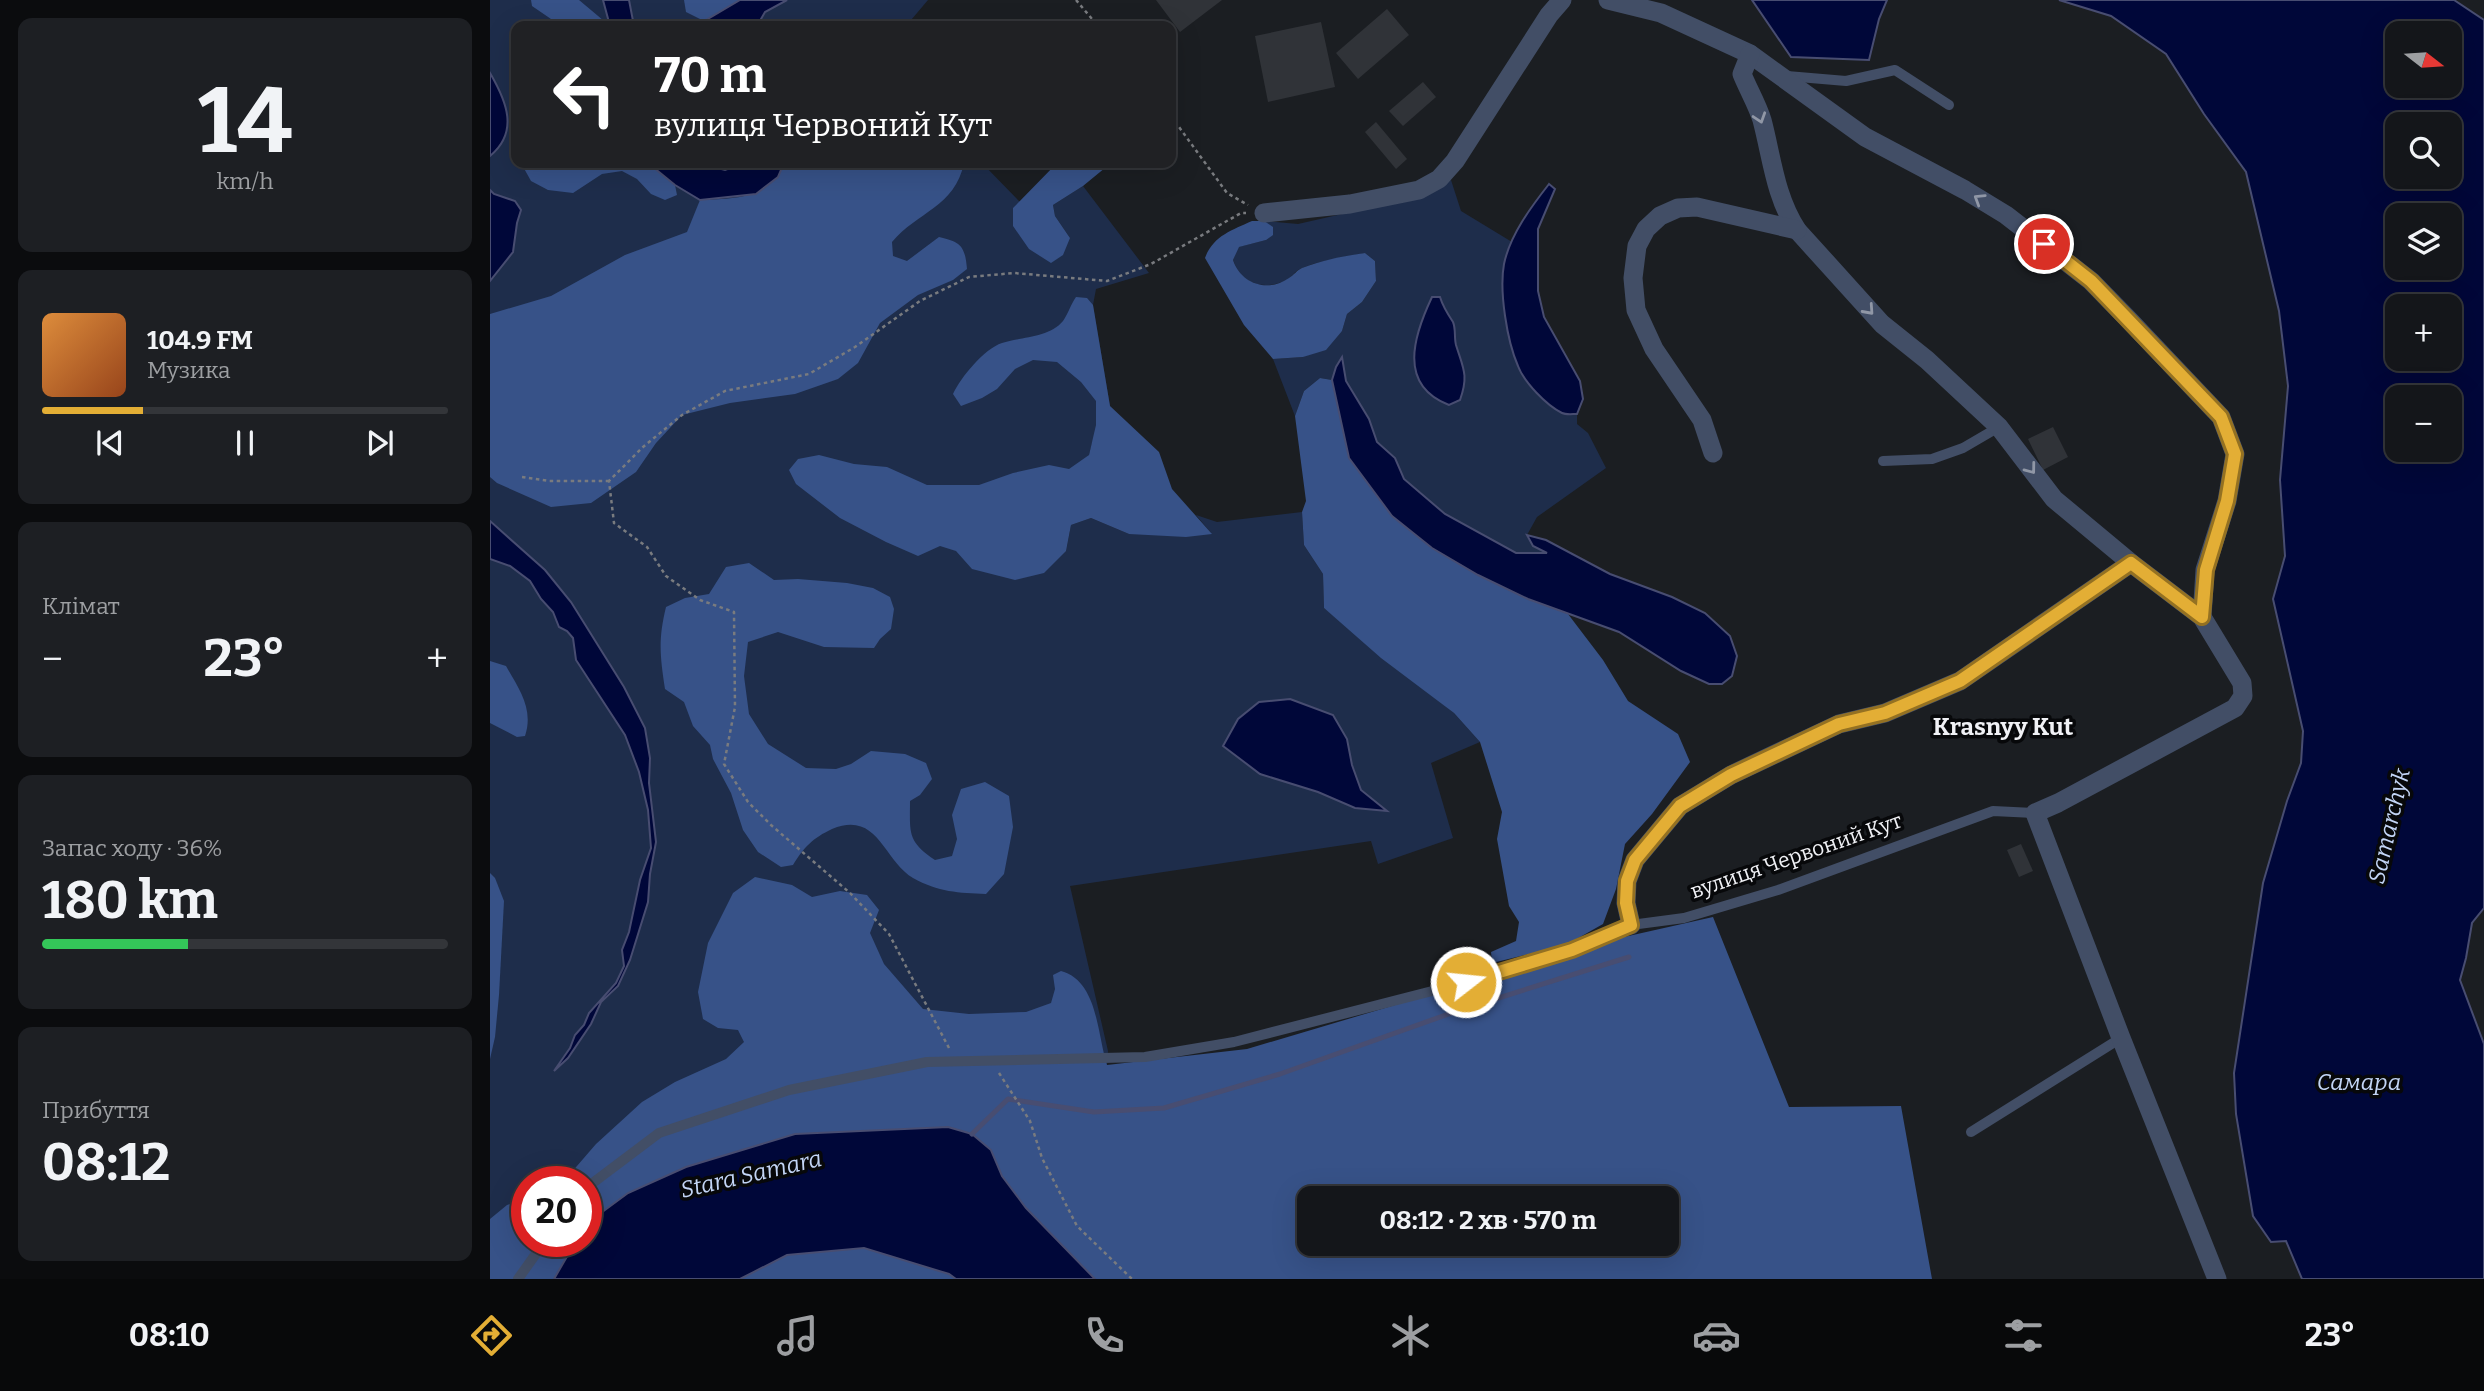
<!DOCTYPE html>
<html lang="uk">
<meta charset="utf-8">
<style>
:root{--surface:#14161a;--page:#1d1f23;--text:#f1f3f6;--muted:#9d9fa2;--line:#333539;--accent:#e3ae35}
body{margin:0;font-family:Bitter,serif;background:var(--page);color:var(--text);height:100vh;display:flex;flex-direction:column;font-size:26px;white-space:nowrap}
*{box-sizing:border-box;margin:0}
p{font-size:23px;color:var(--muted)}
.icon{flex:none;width:38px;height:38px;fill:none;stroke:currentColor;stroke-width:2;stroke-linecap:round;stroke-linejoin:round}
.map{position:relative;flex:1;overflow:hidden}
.sheet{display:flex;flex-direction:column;gap:18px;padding:18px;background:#0b0c0e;width:490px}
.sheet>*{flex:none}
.top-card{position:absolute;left:21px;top:21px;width:665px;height:147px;border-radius:14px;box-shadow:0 7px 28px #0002,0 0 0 2px var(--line);background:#202124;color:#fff;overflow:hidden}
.needle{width:46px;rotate:107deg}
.tools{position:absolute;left:1895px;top:21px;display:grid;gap:14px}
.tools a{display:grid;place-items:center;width:77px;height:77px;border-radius:14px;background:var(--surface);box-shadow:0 7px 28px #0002,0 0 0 2px var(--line);font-size:35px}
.speed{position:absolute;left:21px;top:1166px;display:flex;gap:14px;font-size:35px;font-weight:700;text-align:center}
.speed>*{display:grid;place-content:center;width:91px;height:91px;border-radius:50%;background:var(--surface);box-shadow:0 7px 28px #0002,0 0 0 2px var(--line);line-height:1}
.speed .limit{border:10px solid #d22;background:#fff;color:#111}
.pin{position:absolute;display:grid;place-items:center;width:60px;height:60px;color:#fff;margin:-30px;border:4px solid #fff;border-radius:50%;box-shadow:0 2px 7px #0007}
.me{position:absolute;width:77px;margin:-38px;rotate:74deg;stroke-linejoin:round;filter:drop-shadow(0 0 5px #0008)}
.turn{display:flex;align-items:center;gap:24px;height:147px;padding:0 28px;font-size:32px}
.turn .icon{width:91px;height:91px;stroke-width:2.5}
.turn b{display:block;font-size:49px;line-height:60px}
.big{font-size:52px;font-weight:700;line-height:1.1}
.sheet .tile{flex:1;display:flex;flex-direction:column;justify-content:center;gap:10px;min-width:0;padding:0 24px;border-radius:14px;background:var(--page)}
.sheet .dial{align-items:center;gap:0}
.dial b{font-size:91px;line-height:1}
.song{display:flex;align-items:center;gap:21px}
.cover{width:84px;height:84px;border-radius:10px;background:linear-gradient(135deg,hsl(30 70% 55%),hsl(20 70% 35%))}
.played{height:7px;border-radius:4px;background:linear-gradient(90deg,var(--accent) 25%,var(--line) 25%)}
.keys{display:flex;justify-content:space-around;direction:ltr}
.heat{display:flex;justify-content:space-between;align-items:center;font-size:38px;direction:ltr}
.charge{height:10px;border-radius:5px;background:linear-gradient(90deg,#34c759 36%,var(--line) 0)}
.trip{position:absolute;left:807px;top:1186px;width:382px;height:70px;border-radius:14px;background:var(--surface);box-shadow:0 7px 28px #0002,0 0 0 2px var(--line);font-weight:700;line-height:70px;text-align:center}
.menu{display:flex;height:112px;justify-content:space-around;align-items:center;background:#08090a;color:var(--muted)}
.menu .icon{width:49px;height:49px}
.menu .on{color:var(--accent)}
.menu b{font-size:32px;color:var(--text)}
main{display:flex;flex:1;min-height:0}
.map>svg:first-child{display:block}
.green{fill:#1e2d4b;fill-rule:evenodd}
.forest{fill:#375288;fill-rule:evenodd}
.water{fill:#000739;stroke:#484d71;stroke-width:2;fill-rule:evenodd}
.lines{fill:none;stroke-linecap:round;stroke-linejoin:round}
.stream{stroke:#484d71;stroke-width:5}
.building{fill:#303338}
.path{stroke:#797b7f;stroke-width:2.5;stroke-dasharray:3.5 3.5;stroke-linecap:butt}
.service{stroke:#424e66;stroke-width:10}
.minor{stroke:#424e66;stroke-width:19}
.oneway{stroke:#9097a6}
.route-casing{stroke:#947122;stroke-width:18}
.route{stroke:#e3ae35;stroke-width:12}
.labels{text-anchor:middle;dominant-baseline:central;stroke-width:7;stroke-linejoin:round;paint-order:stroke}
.street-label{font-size:21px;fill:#f0f1f5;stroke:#07080a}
.water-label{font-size:23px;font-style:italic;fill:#c3d5f6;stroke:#07080a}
.quarter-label{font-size:24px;font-weight:bold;fill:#f0f1f5;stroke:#07080a}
</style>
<main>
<section class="sheet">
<div class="tile dial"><b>14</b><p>km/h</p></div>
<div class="tile">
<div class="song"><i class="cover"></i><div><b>104.9 FM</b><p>Музика</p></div></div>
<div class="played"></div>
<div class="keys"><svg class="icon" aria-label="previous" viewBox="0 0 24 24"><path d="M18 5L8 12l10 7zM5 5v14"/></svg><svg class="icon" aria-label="pause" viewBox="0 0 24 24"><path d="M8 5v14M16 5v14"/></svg><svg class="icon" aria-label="next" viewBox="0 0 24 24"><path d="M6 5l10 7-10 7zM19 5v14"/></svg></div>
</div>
<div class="tile"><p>Клімат</p>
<div class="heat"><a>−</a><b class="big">23°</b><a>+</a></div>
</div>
<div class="tile"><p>Запас ходу · 36%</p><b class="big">180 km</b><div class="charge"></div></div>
<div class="tile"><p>Прибуття</p><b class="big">08:12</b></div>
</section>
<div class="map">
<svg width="1994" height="1279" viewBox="0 0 1994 1279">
<rect width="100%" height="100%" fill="#1b1e22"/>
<g class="green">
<path d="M0,0h438l-22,26h-390v137h466l37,38 51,37 -15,-22 -2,-11 30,-19 66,87 -53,16 -3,16 17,101 -18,37 -3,12 -10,15 -13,81 5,-26 20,-7 38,16 82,-1 -15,-18 21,7 85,-10 2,33 19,29 1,34 130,105 26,29 -49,21 22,75 -75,26 -7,-23 -301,45 38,165 -1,14 -105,111 93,103h-605zM857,739l5,26 9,25 25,20 -31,-2 -37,-16zM37,1181h59v60h-59z"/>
<path d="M961,180l10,31 51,31 13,-10 12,32 1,27 26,123h13v10l11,9 18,35 -69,49 -10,18 22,18 -18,2 -15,-2 -71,-39 -25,-19 -16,-16 -9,-21 -18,-16 -8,-23 -23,-38 -4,-23 -6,9 -4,13 -12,-2 -16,13 -9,25 -22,-57 30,-2 39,-26 5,-17 15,-12 14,-21 -1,-20 -10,-8c-18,4 -49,8 -65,16 -5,2 -8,8 -13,11 -23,11 -46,4 -54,-20l5,-13 28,-7 -2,-19 34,3 132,-30z"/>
</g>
<g class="forest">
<polygon points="41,0 89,0 120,26 80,26 75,21 61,19 42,6"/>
<polygon points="194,0 250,0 214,21 196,12"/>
<polygon points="31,163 158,163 185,185 187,195 175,200 161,194 147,179 132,171 112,174 83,193 58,190 41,181"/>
<path d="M294,163h180c-9,44 -47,49 -72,79l1,14 14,5 32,-24c22,5 26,9 28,32l-14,11 -35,15 -38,28 -22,40 -20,16 -43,15 -65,9 -48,12 -26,28 -20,29 -45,31 -40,4 -54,-24 -7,-6v-163l61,-18 74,-41 62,-23 13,-32c35,-2 69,0 84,-37z"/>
<polygon points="567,163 621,163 593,186 563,205 565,216 580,238 573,255 561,263 539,249 523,226 523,208"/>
<path d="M762,221h12l9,6v8l-7,5 -27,7 -6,13c8,24 35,33 56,18 5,-3 8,-8 13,-10 21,-8 41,-12 63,-15l10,8 1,20 -14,21 -15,12 -5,17 -16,19 -23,7 -30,2 -29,-34 -39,-67c8,-22 27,-28 47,-37z"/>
<path d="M586,297l11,1 6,7 17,101 49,46 13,37 40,45 -26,3 -57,-3 -38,-16 -20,7 -5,26 -22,22 -29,7 -43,-11 -16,-18 -16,-5 -22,10 -32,-14 -46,-24 -44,-34 -7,-14 9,-11 21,-4 35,9 33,3 40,18h52l34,-12 36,-8 20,4 20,-14 7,-30v-24l-15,-19 -24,-20 -24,-2 -18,9 -18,20 -15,9 -21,8 -8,-12c8,-17 31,-45 49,-51 18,-6 47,-5 61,-22 5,-7 8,-17 13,-24z"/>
<polygon points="830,378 842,380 859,458 1038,599 1078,614 1113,660 1138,701 1188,734 1200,762 1162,814 1135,844 1126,889 1113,924 1076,945 1002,963 1001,952 1026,941 1029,922 1019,906 1007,839 1012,812 990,742 964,713 891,658 834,608 833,574 814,545 812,512 816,501 805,416 814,391"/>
<path d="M259,563l25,17 24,-1 49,4 26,5 17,9 4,12 -3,20 -11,10 -6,9 -50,-1 -46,-15 -30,10 -4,34 5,38 19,30 38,24 30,1 15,-5 20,-13 34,3 21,9 6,16 -12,16 -10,6c0,32 -3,40 25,59l17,-4 5,-17 -5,-24 9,-26 24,-7 24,14 4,31 -9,47 -18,20c-27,-1 -48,-2 -73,-16 -30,-18 -35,-68 -81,-49 -19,9 -28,18 -39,36l-12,2 -23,-15 -15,-22 -12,-37 -18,-34 -3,-14 -17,-19 -9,-24 -19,-13c-5,-33 -7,-49 1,-82l19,-9 24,-4 17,-27z"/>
<path d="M0,661l16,5c13,23 28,43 19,70l-8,1 -27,-14z"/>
<polygon points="0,873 5,878 14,901 9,995 5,1037 0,1059"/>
<path d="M265,877l37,8 20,12 28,-6 27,4 12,15 -9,23 14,31 39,45 46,5 57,-2 25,-9 4,-14 -2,-14 8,-4c37,10 36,63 46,94l140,-16 377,-112 89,-20 76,190 112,-1 31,173h-837l-69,-71 -24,-32 -11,-26 -43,-23 -153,7 -109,33 -58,26 -42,31v-43h-22l32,-37 46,-42 33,-20 51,-23 18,-17 -6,-12 -20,-2 -15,-9 -5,-27 10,-49 25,-50zM819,1199h357v45h-357z"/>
<polygon points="37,1198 37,1241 86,1241 64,1279 0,1279 0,1219 17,1205"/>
<polygon points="374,1247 459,1274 466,1279 250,1279 297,1255"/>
</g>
<g class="water">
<polygon points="113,0 139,0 144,26 120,26"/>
<polygon points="250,0 297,0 275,12 267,26 206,26"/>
<polygon points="1262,0 1397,0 1389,19 1379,60 1301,57"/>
<path d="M1569,0h395l30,20v888l-12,15 -6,35 -6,22 24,64v235h-182l-16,-38 -15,1 -18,-26 -17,-102 -2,-41 29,-190 24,-82 14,-38 2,-32 -30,-132 12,-43 -5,-76 8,-94 -9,-75 -33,-139 -42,-58 -38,-60 -55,-38zM1908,33h52v53h-52zM1908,124h52v53h-52zM1908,215h52v53h-52zM1908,306h52v53h-52zM1908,397h52v53h-52z"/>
<path d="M0,73c17,29 29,59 0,83z"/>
<polygon points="158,163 207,163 235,170 254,163 294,163 288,177 266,194 210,200 185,185"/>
<path d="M1059,184l6,5 -17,40v62l6,26 36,64 3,18 -6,15c-5,0 -11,1 -15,-1 -16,-8 -38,-31 -44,-47 -11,-25 -19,-75 -14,-102 6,-29 27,-57 45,-80z"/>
<polygon points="0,190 4,194 25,201 31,210 27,223 23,252 0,281"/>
<path d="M942,297h8c3,10 7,16 13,25 3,7 1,15 3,23 7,23 13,30 4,55l-11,5c-52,-20 -35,-70 -17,-108z"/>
<polygon points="852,357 856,381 879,419 887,442 905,458 914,479 955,514 1026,553 1057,553 1043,546 1037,535 1056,540 1120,574 1182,597 1215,613 1240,636 1247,656 1242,676 1232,684 1219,684 1191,671 1129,632 1038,599 988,575 942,548 902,516 859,458 842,380 846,367"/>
<polygon points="0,521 55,570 81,602 134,687 155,728 160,758 159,783 166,842 160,874 158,902 140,960 128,986 111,1002 101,1024 78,1058 64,1071 80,1048 85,1035 94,1025 99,1013 126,983 134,966 132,950 139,932 150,880 161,848 158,810 149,772 135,735 86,660 83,638 77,631 69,627 63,612 51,599 40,581 20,566 0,559"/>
<polygon points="800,699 843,715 857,739 862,765 871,790 897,811 865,808 828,792 770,774 733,746 748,719 769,702"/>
<polygon points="458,1127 482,1134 501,1150 512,1176 536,1208 605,1279 466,1279 459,1274 374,1248 297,1255 250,1279 64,1279 86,1241 96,1241 96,1224 138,1193 196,1167 305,1134"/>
</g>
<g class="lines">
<polyline class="stream" points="482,1134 518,1099 604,1112 674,1108 790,1074 967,1011 1139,957"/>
</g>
<g class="building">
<polygon points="666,0 732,0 690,32"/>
<polygon points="897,9 919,35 868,79 846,53"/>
<polygon points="831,22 845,87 778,102 765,36"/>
<polygon points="933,82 946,97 913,126 899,111"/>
<polygon points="886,122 917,159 906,169 875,132"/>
<polygon points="1563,427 1578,457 1553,470 1538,439"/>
<polygon points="1531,844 1543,871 1529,877 1517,850"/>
</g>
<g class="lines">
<g class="path">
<polyline points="586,0 608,26"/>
<polyline points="681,116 737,193 758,205"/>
<polyline points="32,477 59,481 119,481"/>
<polyline points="459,1048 399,934 360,893 281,825 258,802 234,764 245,707 244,612 210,600 176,576 157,547 124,523 119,481 153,447 192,415 235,391 319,374 365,347 430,301 479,277 524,273 617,281 661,264 751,213 756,213"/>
<polyline points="509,1073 540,1121 552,1158 587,1226 642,1279"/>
</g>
<g class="service">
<polyline points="1297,76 1356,81 1405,70 1459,105"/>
<polyline points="1393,461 1442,459 1473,448 1509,427"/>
<polyline points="1481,1132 1631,1038"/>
<polyline points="96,1188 169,1133 299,1090 437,1062 655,1057 744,1042 950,989 1082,950 1141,925 1194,918 1288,890 1503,811 1545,813"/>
<polyline points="28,1279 55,1241"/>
</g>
<g class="minor">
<polyline points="1118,0 1171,13 1260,54 1375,137 1475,190 1516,215 1601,281 1640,321 1731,417 1745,454 1737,501 1715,570 1712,617"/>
<path d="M1260,54l-8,20c6,15 15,30 20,46 10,38 13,76 35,110l85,94 45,36 72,67 55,72 77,64 71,54 40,66 1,13 -8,12 -177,95 -23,10 86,225 96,241"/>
<polyline points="774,213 860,204 929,190 949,179 965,161 1059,15 1072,0"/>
<polyline points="1223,453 1212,420 1164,349 1146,310 1143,278 1147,246 1156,229 1170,216 1188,208 1207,207 1307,230"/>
<polyline points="1141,925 1136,903 1137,881 1145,860 1190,806 1241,775 1349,724 1395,713 1470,681 1641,563"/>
</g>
</g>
<defs><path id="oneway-chevron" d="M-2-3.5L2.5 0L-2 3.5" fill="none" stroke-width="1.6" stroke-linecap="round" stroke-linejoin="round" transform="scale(1.75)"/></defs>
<g class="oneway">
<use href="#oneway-chevron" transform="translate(1270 118) rotate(72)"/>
<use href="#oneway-chevron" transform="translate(1489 199) rotate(-148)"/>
<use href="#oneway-chevron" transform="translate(1379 310) rotate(48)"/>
<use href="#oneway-chevron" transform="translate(1541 469) rotate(53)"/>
</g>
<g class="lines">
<defs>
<polyline id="route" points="976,982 1082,950 1141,925 1136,903 1137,881 1145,860 1190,806 1241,775 1349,724 1395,713 1470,681 1641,563 1712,617 1716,570 1737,501 1745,454 1731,417 1601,281 1554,244"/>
</defs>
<use href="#route" class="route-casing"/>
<use href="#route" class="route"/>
</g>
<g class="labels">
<g class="street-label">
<text transform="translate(1306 856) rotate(-19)">вулиця Червоний Кут</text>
</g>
<g class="water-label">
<text transform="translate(1899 826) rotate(-77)">Samarchyk</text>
<text x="1869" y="1082">Самара</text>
<text transform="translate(261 1174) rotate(-13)">Stara Samara</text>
</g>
<g class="quarter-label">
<text x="1513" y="727">Krasnyy Kut</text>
</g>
</g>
</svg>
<div class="tools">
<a><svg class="needle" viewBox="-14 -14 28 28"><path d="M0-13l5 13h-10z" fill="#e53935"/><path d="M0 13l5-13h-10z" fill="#9d9fa2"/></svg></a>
<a><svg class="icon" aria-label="search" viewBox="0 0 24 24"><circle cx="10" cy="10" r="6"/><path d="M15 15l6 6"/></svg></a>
<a><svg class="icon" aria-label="layers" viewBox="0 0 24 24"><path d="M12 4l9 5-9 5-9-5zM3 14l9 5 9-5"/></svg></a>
<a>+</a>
<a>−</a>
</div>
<div class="speed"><div class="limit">20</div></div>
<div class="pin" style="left:1554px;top:244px;background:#d93025"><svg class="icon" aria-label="arrive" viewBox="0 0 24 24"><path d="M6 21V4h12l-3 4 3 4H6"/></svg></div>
<svg class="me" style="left:976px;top:982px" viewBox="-20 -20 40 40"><circle r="17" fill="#e3ae35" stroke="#fff" stroke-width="3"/><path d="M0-11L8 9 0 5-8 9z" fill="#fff"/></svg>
<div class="trip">08:12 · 2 хв · 570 m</div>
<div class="top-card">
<div class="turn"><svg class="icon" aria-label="left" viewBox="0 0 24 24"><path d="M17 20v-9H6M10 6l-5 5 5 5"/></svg><div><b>70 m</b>вулиця Червоний Кут</div></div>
</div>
</div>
</main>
<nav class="menu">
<b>08:10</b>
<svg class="icon on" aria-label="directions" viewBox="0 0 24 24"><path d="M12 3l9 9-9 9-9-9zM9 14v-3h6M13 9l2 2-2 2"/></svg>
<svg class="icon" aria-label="music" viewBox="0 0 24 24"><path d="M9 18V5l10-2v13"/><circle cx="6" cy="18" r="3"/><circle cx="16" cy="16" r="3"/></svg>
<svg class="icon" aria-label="phone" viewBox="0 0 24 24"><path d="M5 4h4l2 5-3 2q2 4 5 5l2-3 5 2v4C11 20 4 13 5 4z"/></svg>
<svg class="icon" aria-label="climate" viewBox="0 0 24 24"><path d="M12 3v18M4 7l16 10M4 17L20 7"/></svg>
<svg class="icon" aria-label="car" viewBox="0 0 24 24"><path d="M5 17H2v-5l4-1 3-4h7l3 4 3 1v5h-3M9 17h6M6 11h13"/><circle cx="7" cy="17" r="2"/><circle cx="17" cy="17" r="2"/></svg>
<svg class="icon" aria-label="filters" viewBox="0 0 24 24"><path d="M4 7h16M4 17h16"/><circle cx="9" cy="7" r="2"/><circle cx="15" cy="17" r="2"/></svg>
<b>23°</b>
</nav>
